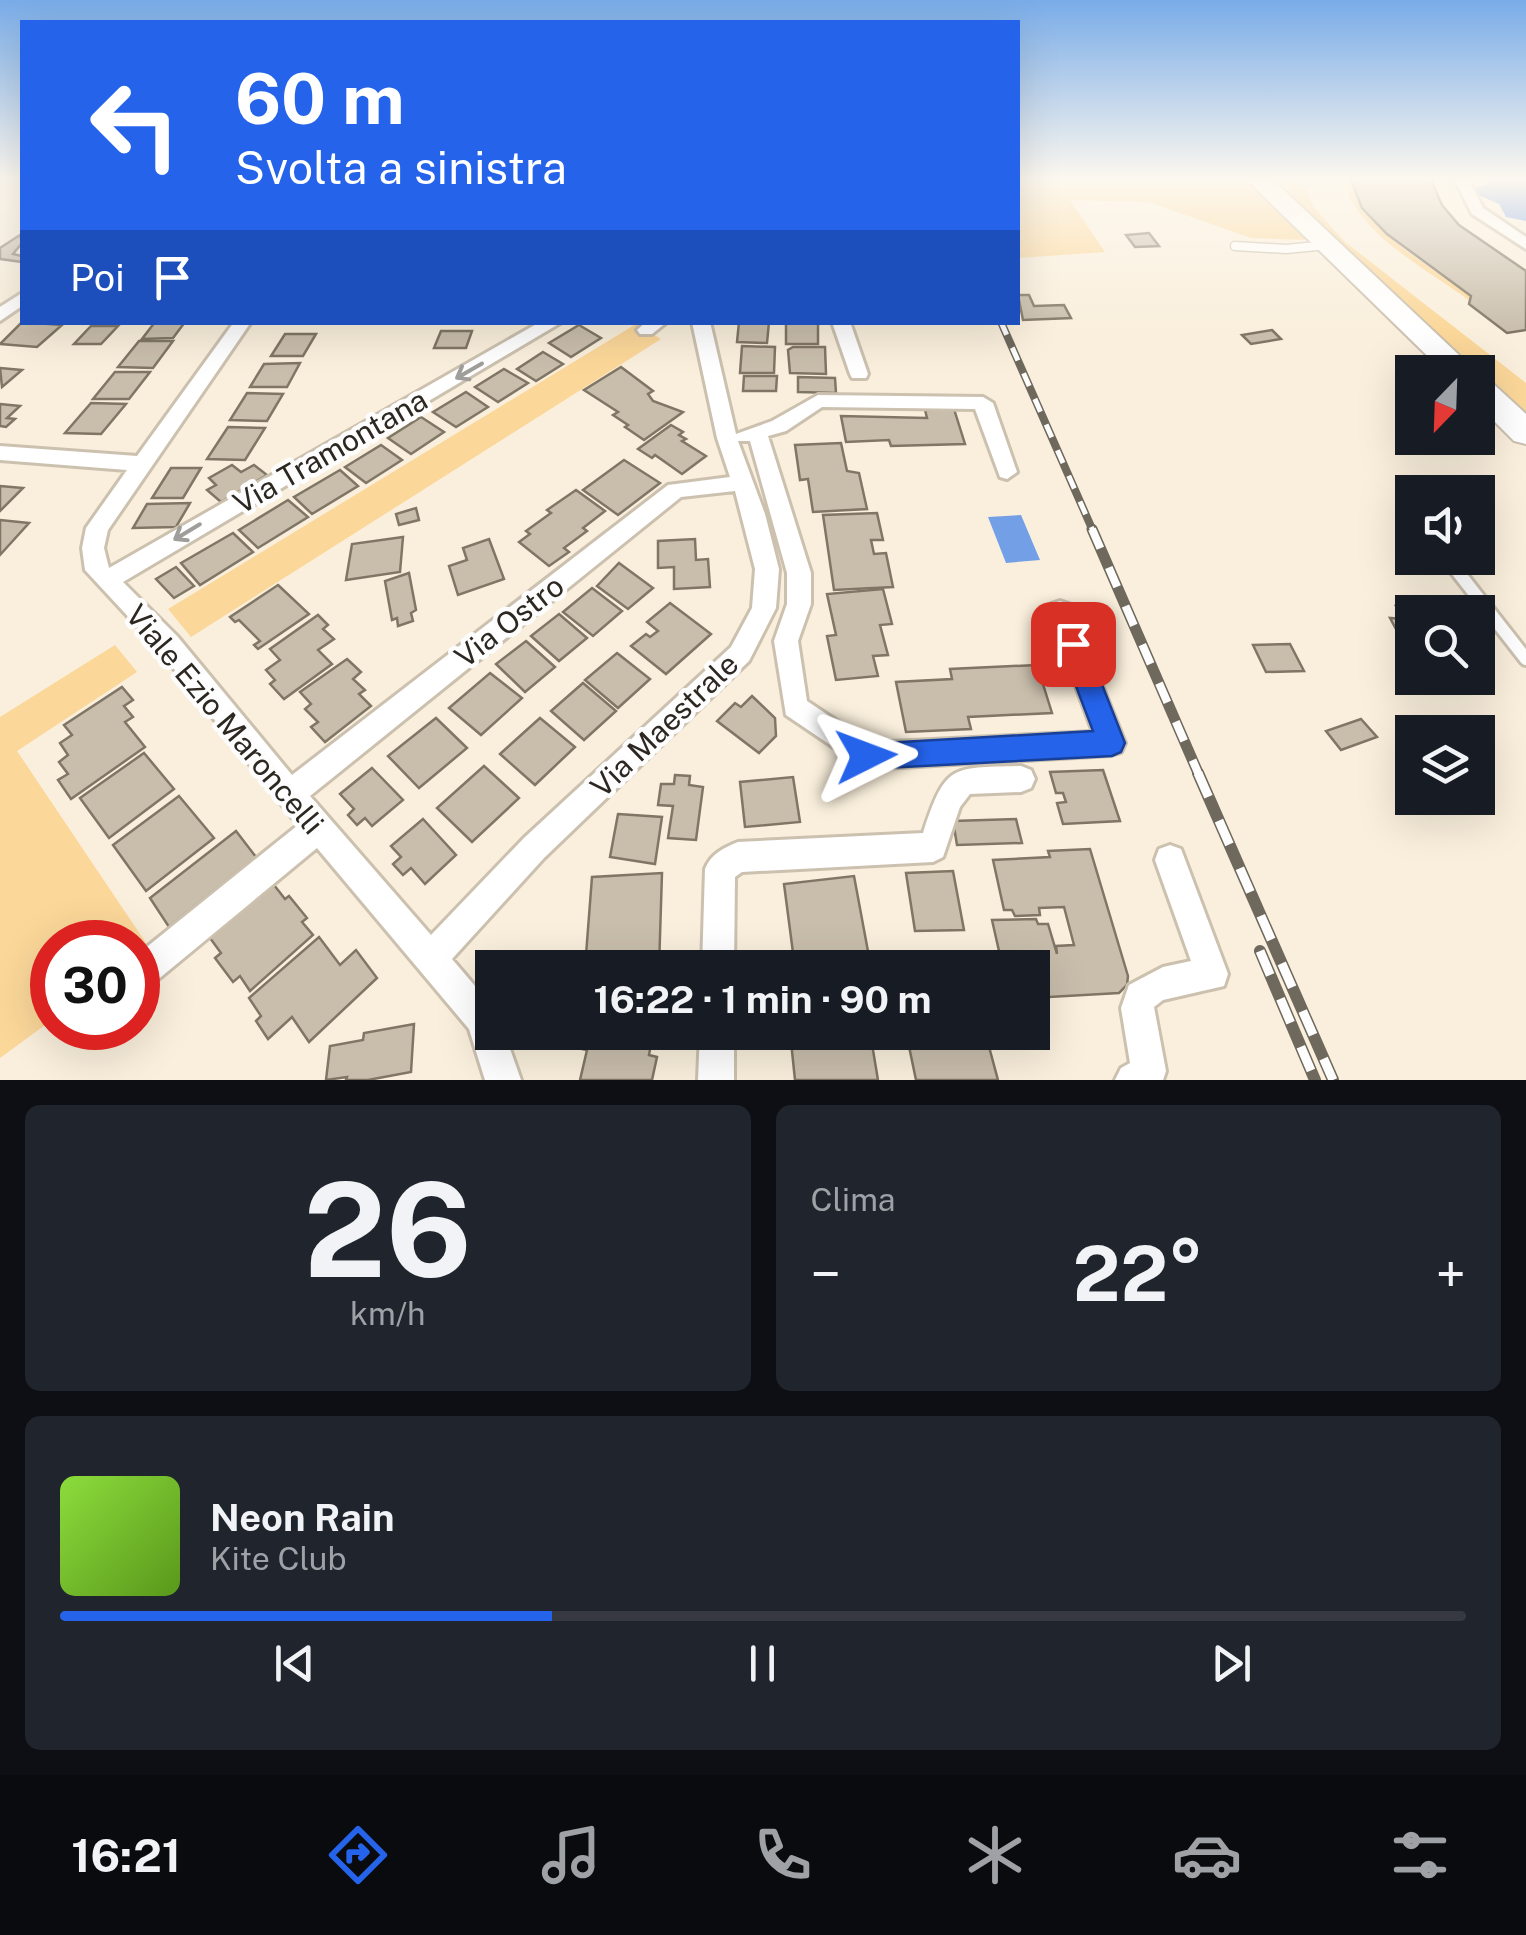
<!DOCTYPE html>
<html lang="it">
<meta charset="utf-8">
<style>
:root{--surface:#171b24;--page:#20242c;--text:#f1f3f6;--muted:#9ea1a6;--line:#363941;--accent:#2563eb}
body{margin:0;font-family:"Public Sans",sans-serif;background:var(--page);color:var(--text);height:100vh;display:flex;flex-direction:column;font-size:38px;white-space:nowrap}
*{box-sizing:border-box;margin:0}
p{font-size:32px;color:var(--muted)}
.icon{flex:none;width:55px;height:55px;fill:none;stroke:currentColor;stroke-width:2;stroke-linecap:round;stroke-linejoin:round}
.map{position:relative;height:1080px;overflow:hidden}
.side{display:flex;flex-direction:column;gap:25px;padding:25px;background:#0d0f14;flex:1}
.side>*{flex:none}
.hud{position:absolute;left:20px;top:20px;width:1000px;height:305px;border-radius:0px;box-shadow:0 10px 40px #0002;background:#2563eb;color:#fff;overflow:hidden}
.needle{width:65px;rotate:203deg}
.tools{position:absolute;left:1395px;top:355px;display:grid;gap:20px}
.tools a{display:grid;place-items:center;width:100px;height:100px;border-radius:0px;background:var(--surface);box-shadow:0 10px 40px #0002;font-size:50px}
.speed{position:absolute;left:30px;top:920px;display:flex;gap:20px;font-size:50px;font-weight:700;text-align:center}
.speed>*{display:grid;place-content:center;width:130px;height:130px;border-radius:50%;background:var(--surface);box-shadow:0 10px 40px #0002;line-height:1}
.speed .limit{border:15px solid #d22;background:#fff;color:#111}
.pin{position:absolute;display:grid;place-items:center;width:85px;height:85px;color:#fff;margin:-42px;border-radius:20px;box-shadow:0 5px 15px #0006}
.me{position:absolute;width:110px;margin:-55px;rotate:87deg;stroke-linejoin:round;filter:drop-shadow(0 0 8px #0008)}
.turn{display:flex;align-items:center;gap:35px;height:210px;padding:0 50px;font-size:45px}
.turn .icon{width:130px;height:130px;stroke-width:2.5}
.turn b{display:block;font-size:70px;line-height:85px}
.then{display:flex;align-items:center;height:95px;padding:0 50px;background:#0003;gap:20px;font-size:38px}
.big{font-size:75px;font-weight:700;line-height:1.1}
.side .widget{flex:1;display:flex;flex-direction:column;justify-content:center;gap:15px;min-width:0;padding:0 35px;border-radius:15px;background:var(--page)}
.side .dial{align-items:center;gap:0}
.dial b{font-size:130px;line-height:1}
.song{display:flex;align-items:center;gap:30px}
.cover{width:120px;height:120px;border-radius:15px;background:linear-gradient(135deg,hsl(90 70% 55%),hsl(90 70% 35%))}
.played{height:10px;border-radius:5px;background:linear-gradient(90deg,var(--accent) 35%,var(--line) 35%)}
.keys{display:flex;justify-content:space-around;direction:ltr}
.heat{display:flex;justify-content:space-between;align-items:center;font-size:55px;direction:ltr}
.side .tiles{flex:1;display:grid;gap:25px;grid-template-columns:1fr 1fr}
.widget:last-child{grid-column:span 2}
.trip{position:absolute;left:475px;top:950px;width:575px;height:100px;border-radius:0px;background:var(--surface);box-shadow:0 10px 40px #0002;font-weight:700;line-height:100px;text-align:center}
.menu{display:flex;height:160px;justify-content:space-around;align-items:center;background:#090b0e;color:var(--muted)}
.menu .icon{width:70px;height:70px}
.menu .active{color:var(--accent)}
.menu b{font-size:45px;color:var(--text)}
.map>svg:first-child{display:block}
.green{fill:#fbd799}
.water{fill:#739fe7}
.building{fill:#c9beac;stroke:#807665;stroke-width:2.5}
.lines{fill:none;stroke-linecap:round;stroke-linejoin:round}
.lane-far1-casing{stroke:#ccc1af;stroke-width:11}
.lane-casing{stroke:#ccc1af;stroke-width:18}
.street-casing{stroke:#ccc1af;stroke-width:6}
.primary-casing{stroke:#ccc1af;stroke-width:4}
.lane-far1{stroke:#fff;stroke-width:8}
.lane{stroke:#fff;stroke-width:12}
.street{fill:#fff;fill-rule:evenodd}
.primary{fill:#fff;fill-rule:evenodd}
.rail-far2-casing{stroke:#6e685d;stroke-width:8}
.rail-far1-casing{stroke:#6e685d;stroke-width:11}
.rail-casing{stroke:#6e685d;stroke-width:12}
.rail-far2{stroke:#fdfdfd;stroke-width:5;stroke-dasharray:14;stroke-linecap:butt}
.rail-far1{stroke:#fdfdfd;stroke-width:8;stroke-dasharray:21;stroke-linecap:butt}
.rail{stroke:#fdfdfd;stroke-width:9;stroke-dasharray:26;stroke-linecap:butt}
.oneway{stroke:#a09e9b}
.route{fill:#2563eb;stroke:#184099;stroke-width:2.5}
.labels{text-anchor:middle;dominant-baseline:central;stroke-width:9;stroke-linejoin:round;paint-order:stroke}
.street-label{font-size:30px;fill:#2c2821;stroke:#fdfdfd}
</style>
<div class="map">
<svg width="1526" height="1080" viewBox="0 0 1526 1080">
<rect width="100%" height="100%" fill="#faefdc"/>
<g class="green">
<polygon points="1018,180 1245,180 1308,240 1251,238 1149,202 1070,200 1105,252 1018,258"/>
<polygon points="1279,180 1304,180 1313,207 1345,242 1526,383 1526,418 1328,237"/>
<path d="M1343,180h8c16,54 77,84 120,116l-1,5c-44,-33 -111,-65 -127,-121z"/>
<polygon points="636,324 661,339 191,637 168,609"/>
<polygon points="115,645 137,672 17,751 150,949 138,958 138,942 52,942 52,1020 0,1058 0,717"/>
</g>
<g class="water">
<polygon points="1486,180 1526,180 1526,221 1506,217 1499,204 1476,194 1474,188 1487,185"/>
<polygon points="1021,515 1040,560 1006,563 988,517"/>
</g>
<g class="building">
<polygon points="1351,180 1431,180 1442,205 1459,225 1526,271 1526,330 1507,333 1469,304 1471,296 1387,234 1362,208"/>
<polygon points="1149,233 1159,246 1135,247 1126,235"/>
<polygon points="20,235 22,243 13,254 22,256 22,262 0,259 0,248"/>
<polygon points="1018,295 1029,295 1034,306 1064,305 1071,318 1023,320"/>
<polygon points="22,322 62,325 37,347 0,344"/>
<polygon points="155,322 185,322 173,338 142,339"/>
<polygon points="739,322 769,322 767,343 737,342"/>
<rect x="786" y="322" width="32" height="22"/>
<polygon points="579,325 601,338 571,357 549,343"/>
<polygon points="91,326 118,326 101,344 74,344"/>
<polygon points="1272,330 1281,339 1251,344 1242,335"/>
<polygon points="441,331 472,331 466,348 434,348"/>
<polygon points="285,334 316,334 303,356 271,356"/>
<polygon points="139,341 173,341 153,368 118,367"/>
<polygon points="742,346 775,347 774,373 740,373"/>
<polygon points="793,347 825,347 826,374 790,373 788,350"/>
<polygon points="543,352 563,364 536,381 517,369"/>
<polygon points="300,363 287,387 250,387 264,364"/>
<polygon points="621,367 653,391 648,394 653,401 683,412 644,440 625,427 628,425 613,415 618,412 584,390"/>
<polygon points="0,368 22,370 2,387"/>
<polygon points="504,369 528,383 498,402 475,387"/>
<polygon points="115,372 150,372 129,399 93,399"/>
<polygon points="744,376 777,376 776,391 743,391"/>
<polygon points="798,377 835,378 836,393 798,392"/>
<polygon points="466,392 488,407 456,427 433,412"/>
<polygon points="247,393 283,394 267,421 230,420"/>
<polygon points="91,403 126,404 101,434 65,433"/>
<polygon points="0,404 20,406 7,418 15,419 6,427 0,426"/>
<polygon points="954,409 965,444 891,446 889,440 846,442 841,416 927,418 925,410"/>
<polygon points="421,417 444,432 411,454 388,438"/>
<polygon points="671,425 683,432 679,435 686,439 682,441 706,456 682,474 655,455 652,458 638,449"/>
<polygon points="228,427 265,428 245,460 207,459"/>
<polygon points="841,443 847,471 859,473 867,509 813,512 808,479 800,480 795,445"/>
<polygon points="381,445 402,460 366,483 345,467"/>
<polygon points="624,460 660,483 618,515 583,490"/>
<polygon points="232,465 241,472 254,465 267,475 221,502 207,490 216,485 209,478"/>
<polygon points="171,468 201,468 183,498 152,498"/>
<polygon points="340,470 358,486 312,514 294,497"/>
<polygon points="0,486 23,488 0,511"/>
<polygon points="576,490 605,511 583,528 587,531 564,548 569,552 549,566 519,542 530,534 526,531 551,513 547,510"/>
<polygon points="288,500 308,517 258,548 239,530"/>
<polygon points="190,503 176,527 133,528 147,504"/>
<polygon points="416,508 419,520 399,525 396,514"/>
<polygon points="877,513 883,540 871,540 874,554 886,553 893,587 834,590 823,515"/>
<polygon points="0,520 29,523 0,555"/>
<polygon points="233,533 253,552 200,585 181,563"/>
<polygon points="403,537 400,572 346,580 352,544"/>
<polygon points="489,539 504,579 458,595 449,566 467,560 463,548"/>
<polygon points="695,539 696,560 708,559 710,587 674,589 674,567 658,568 658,541"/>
<polygon points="619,563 653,588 628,609 597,586"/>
<polygon points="176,567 194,586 174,598 156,579"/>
<polygon points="409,573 416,610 411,613 413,621 398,626 397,618 392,620 385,581"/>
<polygon points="278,585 309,614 258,649 254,645 260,641 239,620 235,622 230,617"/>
<polygon points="592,588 622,611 593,636 563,612"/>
<polygon points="883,589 892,624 880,625 888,655 873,656 878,676 836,680 827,636 836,635 827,594"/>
<polygon points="670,603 711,634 666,674 631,646 646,634 650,637 658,631 647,622"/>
<polygon points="1396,606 1436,606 1439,612 1412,612 1412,659 1390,618 1404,619"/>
<polygon points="559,614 587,638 559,661 531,636"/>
<polygon points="318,615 328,625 323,629 334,639 318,650 332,664 284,699 270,684 275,680 266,670 280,660 270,649"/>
<polygon points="526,641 555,667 525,692 496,664"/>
<polygon points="1290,644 1304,671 1266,672 1253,645"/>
<polygon points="617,653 650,679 618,708 585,680"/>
<polygon points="347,659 361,672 353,679 365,690 359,694 371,706 325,742 311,727 318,722 305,709 311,704 300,692"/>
<polygon points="1037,665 1052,713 968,717 971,729 906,732 896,682 952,679 950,669"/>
<polygon points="490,673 522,698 481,735 449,708"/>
<polygon points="583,683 616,711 584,740 551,711"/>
<polygon points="122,687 133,700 124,706 133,717 125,722 145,747 71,799 58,780 68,774 59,762 68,755 60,743 72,735 64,725"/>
<polygon points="752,696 775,718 776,736 759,753 717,721 735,703 741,707"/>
<polygon points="436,718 467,748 419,788 388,756"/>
<polygon points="540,718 575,747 535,785 500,754"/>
<polygon points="1361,719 1377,737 1341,750 1326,731"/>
<polygon points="144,753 174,789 109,838 80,798"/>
<polygon points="484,766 519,798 472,842 437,808"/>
<polygon points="372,768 403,800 372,826 365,818 357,825 348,815 354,809 340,794"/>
<polygon points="1103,770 1120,821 1063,824 1057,803 1066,802 1063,793 1056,793 1050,772"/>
<polygon points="675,775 690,776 689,785 703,787 696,840 668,838 673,806 658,805 661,784 674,784"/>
<polygon points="793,777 800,822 745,827 740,782"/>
<polygon points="179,796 214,838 146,891 113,845"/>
<polygon points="618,814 662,817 655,864 610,857"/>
<polygon points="423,819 456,855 425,884 411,868 403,875 393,864 401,857 391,846"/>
<polygon points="1016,819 1022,843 957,845 953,821"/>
<polygon points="236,831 256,857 169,927 150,898"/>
<polygon points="1090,849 1128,976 1127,985 1119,993 1032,998 1032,968 989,968 987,955 999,951 992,920 1036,919 1038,924 1048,924 1057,954 1056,946 1074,945 1064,907 1039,908 1040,915 1015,916 1012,910 1004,910 993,860 1050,857 1048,851"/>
<polygon points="953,871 964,930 915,931 906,873"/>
<polygon points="662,873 659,968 585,968 592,877"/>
<polygon points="854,876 870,962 795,968 784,884"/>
<polygon points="274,885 285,899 289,896 307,918 302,922 313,935 250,991 240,976 233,982 215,958 221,953 210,938"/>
<polygon points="319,937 340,965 356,950 377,978 309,1042 292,1017 268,1039 256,1021 261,1016 249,998"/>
<polygon points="414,1024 411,1072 368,1080 346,1080 347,1077 326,1080 330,1046 363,1040 364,1033"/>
<polygon points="580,1032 653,1032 649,1055 657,1057 652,1080 580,1080 587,1050 577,1048"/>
<polygon points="790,1032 870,1032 878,1080 795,1080"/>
<polygon points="906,1032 985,1032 998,1080 916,1080"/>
</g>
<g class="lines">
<defs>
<polyline id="lane-far1" points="1235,246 1286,249 1327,245"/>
<polyline id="lane" points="1447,558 1526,659"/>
<g id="street">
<polygon points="1455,180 1469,180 1483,208 1526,237 1526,249 1472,214"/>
<polygon points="22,293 22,306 0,321 0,307"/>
<path d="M234,322h17l-143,208 -4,18 5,20 431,-246h22l-439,260 54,54 115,139 376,-290 62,-8 -13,-39 -25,-116h18l26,112 36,-13 46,-26 165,2 10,6 24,69 -10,7 -7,-2 -25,-68 -153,-2 -36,24 -18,5 43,137v31l-13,37 9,60 63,42 223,-11 -45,-121 3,-7 9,-3 9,3 3,7 53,132 -4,9 -10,3 -245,14 -80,-54 -12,-74 13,-37v-31l-37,-132h-12l27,73 14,55 -3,39 -27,53 -205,197 -92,101 40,47v26h12l17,48h-36l-16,-51 -152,-181 -167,138 -12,4v-36l160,-129 -139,-175 -74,-80 -3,-22 4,-20 41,-58 -127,-10v-14l137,10zM735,491l20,78 -3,39 -21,39 -207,191 -93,97 -121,-139 371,-299z"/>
<polygon points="646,322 667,322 652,334 640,334 637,330"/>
<polygon points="832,322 850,322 868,374 866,378 852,378 850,374"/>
<path d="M1021,766l10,4 4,9 -4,9 -10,4 -51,2 -10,13 -17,50 -10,5 -191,10 -7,5 -1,91h-32l3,-99c6,-15 18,-21 33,-27l185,-9c23,-70 28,-65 98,-67z"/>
<polygon points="1170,845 1181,849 1228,974 1224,986 1163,1000 1154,1007 1166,1071 1163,1080 1115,1080 1121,1068 1130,1063 1121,1008 1129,985 1163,967 1191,961 1155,860 1159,849"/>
<polygon points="700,1032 734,1032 734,1080 698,1080"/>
</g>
<g id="primary">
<polygon points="1247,180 1273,180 1477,372 1444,372"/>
<polygon points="1478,377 1489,380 1526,414 1526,444 1514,441 1478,405"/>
</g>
</defs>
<use href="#lane-far1" class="lane-far1-casing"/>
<use href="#lane" class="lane-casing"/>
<use href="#street" class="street-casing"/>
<use href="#primary" class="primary-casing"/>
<use href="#lane-far1" class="lane-far1"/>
<use href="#lane" class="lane"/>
<use href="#street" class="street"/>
<use href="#primary" class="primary"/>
<defs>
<polyline id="rail-far2" points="1001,322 1093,531"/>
<polyline id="rail-far1" points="1092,529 1199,775"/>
<g id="rail">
<polyline points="1198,773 1333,1080"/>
<polyline points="1260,951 1315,1080"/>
</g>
</defs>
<use href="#rail-far2" class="rail-far2-casing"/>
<use href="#rail-far1" class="rail-far1-casing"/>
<use href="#rail" class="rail-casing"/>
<use href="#rail-far2" class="rail-far2"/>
<use href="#rail-far1" class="rail-far1"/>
<use href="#rail" class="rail"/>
</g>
<defs><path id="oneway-shaft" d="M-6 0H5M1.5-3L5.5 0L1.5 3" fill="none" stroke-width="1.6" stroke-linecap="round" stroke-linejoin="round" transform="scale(2.5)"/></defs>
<g class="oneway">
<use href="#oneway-shaft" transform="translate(469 371) rotate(150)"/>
<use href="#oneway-shaft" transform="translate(187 532) rotate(149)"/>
</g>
<linearGradient id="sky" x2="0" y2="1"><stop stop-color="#79ace8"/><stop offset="0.54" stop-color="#fdf8ef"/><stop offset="1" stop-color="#fdf8ef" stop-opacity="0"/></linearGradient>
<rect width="1526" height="332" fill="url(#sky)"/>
<polygon class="route" points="1073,633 1082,636 1086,644 1125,743 1121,752 1112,756 866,769 856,766 852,756 856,747 866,744 1093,731 1060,644 1064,636"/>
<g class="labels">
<g class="street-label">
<text transform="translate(330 451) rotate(-30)">Via Tramontana</text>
<text transform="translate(509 621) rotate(-38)">Via Ostro</text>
<text transform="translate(225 719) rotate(50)">Viale Ezio Maroncelli</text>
<text transform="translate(664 725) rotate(-44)">Via Maestrale</text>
</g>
</g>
</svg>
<div class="tools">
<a><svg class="needle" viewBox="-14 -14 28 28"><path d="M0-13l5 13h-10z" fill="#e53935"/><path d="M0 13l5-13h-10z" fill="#9ea1a6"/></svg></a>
<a><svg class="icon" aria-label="sound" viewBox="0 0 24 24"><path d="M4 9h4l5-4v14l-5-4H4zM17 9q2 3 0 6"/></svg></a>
<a><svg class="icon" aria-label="search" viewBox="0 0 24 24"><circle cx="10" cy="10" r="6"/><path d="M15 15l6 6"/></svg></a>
<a><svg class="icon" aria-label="layers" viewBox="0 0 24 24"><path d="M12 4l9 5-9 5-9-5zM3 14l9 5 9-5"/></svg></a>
</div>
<div class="speed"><div class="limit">30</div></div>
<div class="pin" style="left:1073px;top:644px;background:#d93025"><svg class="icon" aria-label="arrive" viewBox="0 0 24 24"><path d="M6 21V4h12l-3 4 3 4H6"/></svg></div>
<svg class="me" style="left:866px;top:756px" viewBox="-20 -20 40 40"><path d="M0-17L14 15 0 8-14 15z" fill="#2563eb" stroke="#fff" stroke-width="4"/></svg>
<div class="trip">16:22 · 1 min · 90 m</div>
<div class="hud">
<div class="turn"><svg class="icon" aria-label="left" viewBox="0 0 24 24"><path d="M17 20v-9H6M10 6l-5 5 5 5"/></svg><div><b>60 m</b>Svolta a sinistra</div></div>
<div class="then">Poi<svg class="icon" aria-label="arrive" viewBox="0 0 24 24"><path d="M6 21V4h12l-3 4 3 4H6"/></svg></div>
</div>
</div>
<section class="side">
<div class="tiles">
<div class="widget dial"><b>26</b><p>km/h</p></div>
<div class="widget"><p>Clima</p>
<div class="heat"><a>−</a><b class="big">22°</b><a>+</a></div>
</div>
<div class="widget">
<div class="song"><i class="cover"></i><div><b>Neon Rain</b><p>Kite Club</p></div></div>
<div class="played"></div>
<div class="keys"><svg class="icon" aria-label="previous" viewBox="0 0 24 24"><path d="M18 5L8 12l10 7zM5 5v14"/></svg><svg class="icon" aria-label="pause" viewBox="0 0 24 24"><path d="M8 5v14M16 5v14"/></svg><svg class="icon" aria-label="next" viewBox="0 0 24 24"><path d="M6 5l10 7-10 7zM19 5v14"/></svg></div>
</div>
</div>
</section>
<nav class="menu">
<b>16:21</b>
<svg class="icon active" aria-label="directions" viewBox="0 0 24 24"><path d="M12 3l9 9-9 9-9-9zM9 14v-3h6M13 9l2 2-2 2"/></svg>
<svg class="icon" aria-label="music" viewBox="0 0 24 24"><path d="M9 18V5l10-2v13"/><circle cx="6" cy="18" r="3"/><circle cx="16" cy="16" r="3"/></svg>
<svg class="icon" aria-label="phone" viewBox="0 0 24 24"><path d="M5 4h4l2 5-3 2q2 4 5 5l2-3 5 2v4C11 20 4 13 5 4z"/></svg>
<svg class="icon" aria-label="climate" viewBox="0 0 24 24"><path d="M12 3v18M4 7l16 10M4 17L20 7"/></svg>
<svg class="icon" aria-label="car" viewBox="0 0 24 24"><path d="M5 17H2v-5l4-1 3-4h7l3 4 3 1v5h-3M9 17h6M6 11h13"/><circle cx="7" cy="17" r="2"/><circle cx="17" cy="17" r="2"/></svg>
<svg class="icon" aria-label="filters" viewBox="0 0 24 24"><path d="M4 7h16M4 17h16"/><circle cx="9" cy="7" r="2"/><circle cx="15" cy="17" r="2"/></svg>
</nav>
